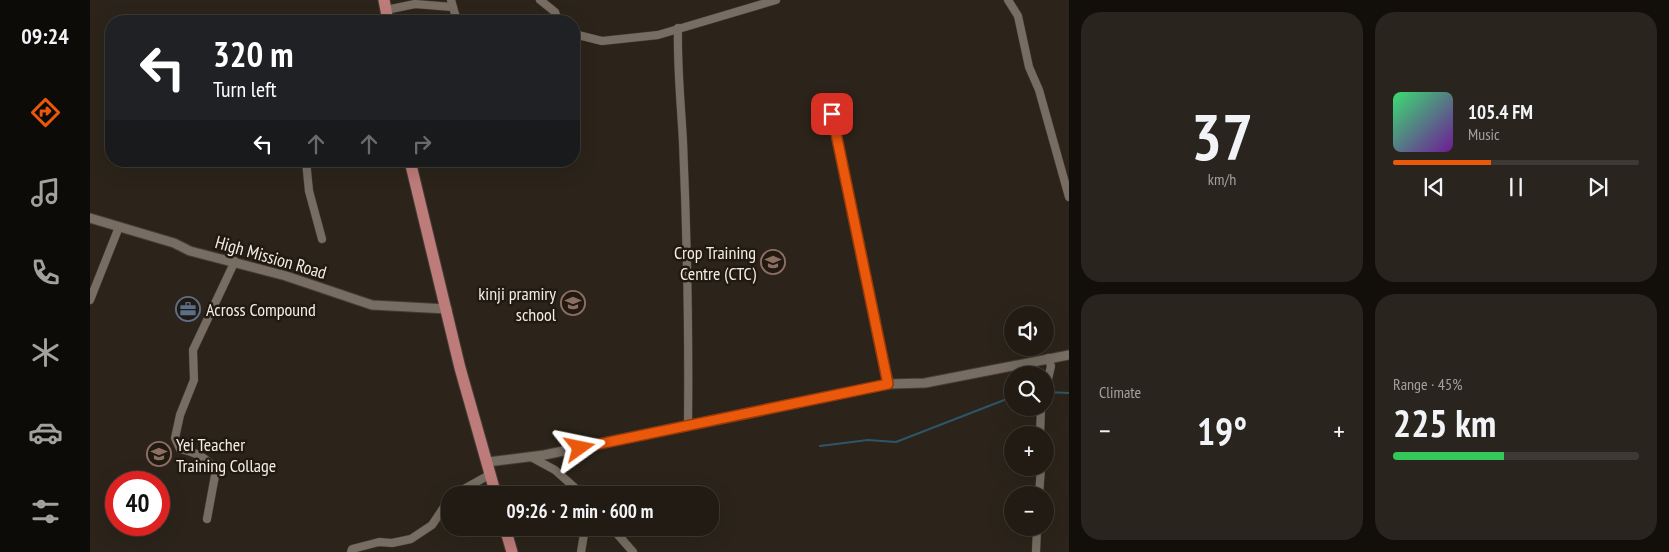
<!DOCTYPE html>
<meta charset="utf-8">
<style>
:root{--surface:#211b14;--page:#29241d;--text:#f1f3f6;--muted:#a2a1a0;--line:#3e3934;--accent:#ea580c}
body{margin:0;font-family:"PT Sans Narrow",sans-serif;background:var(--page);color:var(--text);height:100vh;display:flex;flex-direction:column;font-size:19px;white-space:nowrap}
*{box-sizing:border-box;margin:0}
p{font-size:16px;color:var(--muted)}
.icon{flex:none;width:28px;height:28px;fill:none;stroke:currentColor;stroke-width:2;stroke-linecap:round;stroke-linejoin:round}
.map{position:relative;flex:1;overflow:hidden}
.sheet{display:flex;flex-direction:column;gap:12px;padding:12px;background:#120f0b;width:600px}
.sheet>*{flex:none}
.hud{position:absolute;left:15px;top:15px;width:475px;height:152px;border-radius:20px;box-shadow:0 5px 20px #0002,0 0 0 1px var(--line);background:#202124;color:#fff;overflow:hidden}
.buttons{position:absolute;left:914px;top:306px;display:grid;gap:10px}
.buttons a{display:grid;place-items:center;width:50px;height:50px;border-radius:50%;background:var(--surface);box-shadow:0 5px 20px #0002,0 0 0 1px var(--line);font-size:25px}
.speed{position:absolute;left:15px;top:471px;display:flex;gap:10px;font-size:25px;font-weight:700;text-align:center}
.speed>*{display:grid;place-content:center;width:65px;height:65px;border-radius:50%;background:var(--surface);box-shadow:0 5px 20px #0002,0 0 0 1px var(--line);line-height:1}
.speed .limit{border:8px solid #d22;background:#fff;color:#111}
.pin{position:absolute;display:grid;place-items:center;width:42px;height:42px;color:#fff;margin:-21px;border-radius:10px;box-shadow:0 2px 8px #0006}
.me{position:absolute;width:55px;margin:-28px;rotate:78deg;stroke-linejoin:round;filter:drop-shadow(0 0 4px #0008)}
.turn{display:flex;align-items:center;gap:18px;height:105px;padding:0 25px;font-size:22px}
.turn .icon{width:65px;height:65px;stroke-width:2.5}
.turn b{display:block;font-size:35px;line-height:42px}
.lanes{display:flex;align-items:center;height:48px;padding:0 25px;background:#0003;justify-content:center;gap:25px;direction:ltr}
.lanes .off{opacity:.35}
.big{font-size:38px;font-weight:800;line-height:1.1}
.sheet .widget{flex:1;display:flex;flex-direction:column;justify-content:center;gap:8px;min-width:0;padding:0 18px;border-radius:20px;background:var(--page)}
.sheet .dial{align-items:center;gap:0}
.dial b{font-size:65px;line-height:1}
.song{display:flex;align-items:center;gap:15px}
.cover{width:60px;height:60px;border-radius:8px;background:linear-gradient(135deg,hsl(140 70% 55%),hsl(280 70% 35%))}
.played{height:5px;border-radius:2px;background:linear-gradient(90deg,var(--accent) 40%,var(--line) 40%)}
.keys{display:flex;justify-content:space-around;direction:ltr}
.heat{display:flex;justify-content:space-between;align-items:center;font-size:28px;direction:ltr}
.charge{height:8px;border-radius:4px;background:linear-gradient(90deg,#34c759 45%,var(--line) 0)}
.sheet .tiles{flex:1;display:grid;gap:12px;grid-template-columns:repeat(2,1fr)}
.trip{position:absolute;left:351px;top:486px;width:278px;height:50px;border-radius:20px;background:var(--surface);box-shadow:0 5px 20px #0002,0 0 0 1px var(--line);font-weight:800;line-height:50px;text-align:center}
main{display:flex;flex:1;min-height:0}
.tab-bar{display:flex;flex-direction:column;width:90px;justify-content:space-around;align-items:center;background:#0d0b08;color:var(--muted)}
.tab-bar .icon{width:35px;height:35px}
.tab-bar .selected{color:var(--accent)}
.tab-bar b{font-size:22px;color:var(--text)}
.map>svg:first-child{display:block}
.lines{fill:none;stroke-linecap:round;stroke-linejoin:round}
.stream{stroke:#2e5569;stroke-width:2}
.minor-casing{stroke:#453e37;stroke-width:9}
.tertiary-casing{stroke:#453e37;stroke-width:11}
.primary-casing{stroke:#453e37;stroke-width:13}
.minor{stroke:#776d62;stroke-width:8}
.tertiary{stroke:#776d62;stroke-width:9}
.primary{stroke:#bd7c79;stroke-width:11}
.route-casing{stroke:#983908;stroke-width:12}
.route{stroke:#ea580c;stroke-width:9}
.labels{text-anchor:middle;dominant-baseline:central;stroke-width:5;stroke-linejoin:round;paint-order:stroke}
.poi-label{font-size:18px;fill:#f3ede7;stroke:#221a11;text-anchor:end}
.street-label{font-size:18px;fill:#f3ede7;stroke:#221a11}
</style>
<main>
<nav class="tab-bar">
<b>09:24</b>
<svg class="icon selected" aria-label="directions" viewBox="0 0 24 24"><path d="M12 3l9 9-9 9-9-9zM9 14v-3h6M13 9l2 2-2 2"/></svg>
<svg class="icon" aria-label="music" viewBox="0 0 24 24"><path d="M9 18V5l10-2v13"/><circle cx="6" cy="18" r="3"/><circle cx="16" cy="16" r="3"/></svg>
<svg class="icon" aria-label="phone" viewBox="0 0 24 24"><path d="M5 4h4l2 5-3 2q2 4 5 5l2-3 5 2v4C11 20 4 13 5 4z"/></svg>
<svg class="icon" aria-label="climate" viewBox="0 0 24 24"><path d="M12 3v18M4 7l16 10M4 17L20 7"/></svg>
<svg class="icon" aria-label="car" viewBox="0 0 24 24"><path d="M5 17H2v-5l4-1 3-4h7l3 4 3 1v5h-3M9 17h6M6 11h13"/><circle cx="7" cy="17" r="2"/><circle cx="17" cy="17" r="2"/></svg>
<svg class="icon" aria-label="filters" viewBox="0 0 24 24"><path d="M4 7h16M4 17h16"/><circle cx="9" cy="7" r="2"/><circle cx="15" cy="17" r="2"/></svg>
</nav>
<div class="map">
<svg width="979" height="552" viewBox="0 0 979 552">
<rect width="100%" height="100%" fill="#2c241a"/>
<g class="lines">
<g class="stream">
<polyline points="957,392 979,393"/>
<polyline points="730,446 778,440 806,442 922,397"/>
</g>
<defs>
<g id="minor">
<polyline points="361,0 367,21"/>
<polyline points="450,0 465,12 468,21"/>
<polyline points="918,0 928,16 939,67 949,90 979,197"/>
<polyline points="296,10 325,4 362,7"/>
<path d="M588,28c-1,39 3,76 5,114 4,94 6,189 5,284"/>
<polyline points="484,34 512,41 568,35 686,0"/>
<polyline points="742,114 798,384"/>
<polyline points="216,161 219,191 232,239"/>
<polyline points="0,300 29,227"/>
<polyline points="955,392 961,366 958,358"/>
<polyline points="950,435 951,408"/>
<polyline points="441,457 465,470 493,495"/>
<polyline points="363,495 401,474"/>
<polyline points="949,495 951,468"/>
<path d="M117,519l9,-49c-10,-13 -21,-18 -36,-21l-5,-11 5,-23 14,-35 -1,-30 42,-89"/>
<polyline points="522,528 543,552"/>
<polyline points="261,552 262,549 289,542 302,543 321,539 342,525 360,498"/>
<polyline points="491,552 495,528"/>
<polyline points="946,552 947,528"/>
</g>
<g id="tertiary">
<polyline points="0,218 84,243 100,251 196,276 282,305 357,309"/>
<polyline points="398,462 454,455 798,384 835,383 979,355"/>
</g>
<g id="primary">
<polyline points="294,0 298,21"/>
<polyline points="320,161 370,368 406,495"/>
<polyline points="415,528 422,552"/>
</g>
</defs>
<use href="#minor" class="minor-casing"/>
<use href="#tertiary" class="tertiary-casing"/>
<use href="#primary" class="primary-casing"/>
<use href="#minor" class="minor"/>
<use href="#tertiary" class="tertiary"/>
<use href="#primary" class="primary"/>
</g>
<g class="lines">
<defs>
<polyline id="route" points="490,448 798,384 742,114"/>
</defs>
<use href="#route" class="route-casing"/>
<use href="#route" class="route"/>
</g>
<defs>
<symbol id="university-ring" viewBox="-11 -11 22 22"><circle r="9.5" fill="#221a11" stroke="#8d6e63" stroke-width="1.5"/><path d="M0-5L7-2L0 1L-7-2ZM-4 1L0 2.5L4 1V4Q0 6-4 4Z" fill="#8d6e63"/></symbol>
<symbol id="school-ring" viewBox="-11 -11 22 22"><circle r="9.5" fill="#221a11" stroke="#8d6e63" stroke-width="1.5"/><path d="M0-5L7-2L0 1L-7-2ZM-4 1L0 2.5L4 1V4Q0 6-4 4Z" fill="#8d6e63"/></symbol>
<symbol id="office-ring" viewBox="-11 -11 22 22"><circle r="9.5" fill="#221a11" stroke="#5c6f8a" stroke-width="1.5"/><path d="M-6-3h4V-5.5h4V-3h4V5H-6ZM-1-4.5V-3h2v-1.5ZM-6 0V1H6V0Z" fill="#5c6f8a"/></symbol>
</defs>
<g fill-rule="evenodd">
<use href="#university-ring" x="669" y="248" width="28" height="28"/>
<use href="#school-ring" x="469" y="289" width="28" height="28"/>
<use href="#office-ring" x="84" y="295" width="28" height="28"/>
<use href="#university-ring" x="55" y="440" width="28" height="28"/>
</g>
<g class="labels">
<g class="poi-label">
<text x="666" y="252">Crop Training<tspan x="666" dy="21">Centre (CTC)</tspan></text>
<text x="466" y="293">kinji pramiry<tspan x="466" dy="21">school</tspan></text>
<text x="116" y="309" text-anchor="start">Across Compound</text>
<text x="86" y="444" text-anchor="start">Yei Teacher<tspan x="86" dy="21">Training Collage</tspan></text>
</g>
<g class="street-label">
<text transform="translate(181 257) rotate(16)">High Mission Road</text>
</g>
</g>
</svg>
<div class="buttons">
<a><svg class="icon" aria-label="sound" viewBox="0 0 24 24"><path d="M4 9h4l5-4v14l-5-4H4zM17 9q2 3 0 6"/></svg></a>
<a><svg class="icon" aria-label="search" viewBox="0 0 24 24"><circle cx="10" cy="10" r="6"/><path d="M15 15l6 6"/></svg></a>
<a>+</a>
<a>−</a>
</div>
<div class="speed"><div class="limit">40</div></div>
<div class="pin" style="left:742px;top:114px;background:#d93025"><svg class="icon" aria-label="arrive" viewBox="0 0 24 24"><path d="M6 21V4h12l-3 4 3 4H6"/></svg></div>
<svg class="me" style="left:490px;top:448px" viewBox="-20 -20 40 40"><path d="M0-17L14 15 0 8-14 15z" fill="#ea580c" stroke="#fff" stroke-width="4"/></svg>
<div class="trip">09:26 · 2 min · 600 m</div>
<div class="hud">
<div class="turn"><svg class="icon" aria-label="left" viewBox="0 0 24 24"><path d="M17 20v-9H6M10 6l-5 5 5 5"/></svg><div><b>320 m</b>Turn left</div></div>
<div class="lanes"><svg class="icon" aria-label="left" viewBox="0 0 24 24"><path d="M17 20v-9H6M10 6l-5 5 5 5"/></svg><svg class="icon off" aria-label="ahead" viewBox="0 0 24 24"><path d="M12 20V5M6 11l6-6 6 6"/></svg><svg class="icon off" aria-label="ahead" viewBox="0 0 24 24"><path d="M12 20V5M6 11l6-6 6 6"/></svg><svg class="icon off" aria-label="right" viewBox="0 0 24 24"><path d="M7 20v-9h11M14 6l5 5-5 5"/></svg></div>
</div>
</div>
<section class="sheet">
<div class="tiles">
<div class="widget dial"><b>37</b><p>km/h</p></div>
<div class="widget">
<div class="song"><i class="cover"></i><div><b>105.4 FM</b><p>Music</p></div></div>
<div class="played"></div>
<div class="keys"><svg class="icon" aria-label="previous" viewBox="0 0 24 24"><path d="M18 5L8 12l10 7zM5 5v14"/></svg><svg class="icon" aria-label="pause" viewBox="0 0 24 24"><path d="M8 5v14M16 5v14"/></svg><svg class="icon" aria-label="next" viewBox="0 0 24 24"><path d="M6 5l10 7-10 7zM19 5v14"/></svg></div>
</div>
<div class="widget"><p>Climate</p>
<div class="heat"><a>−</a><b class="big">19°</b><a>+</a></div>
</div>
<div class="widget"><p>Range · 45%</p><b class="big">225 km</b><div class="charge"></div></div>
</div>
</section>
</main>
